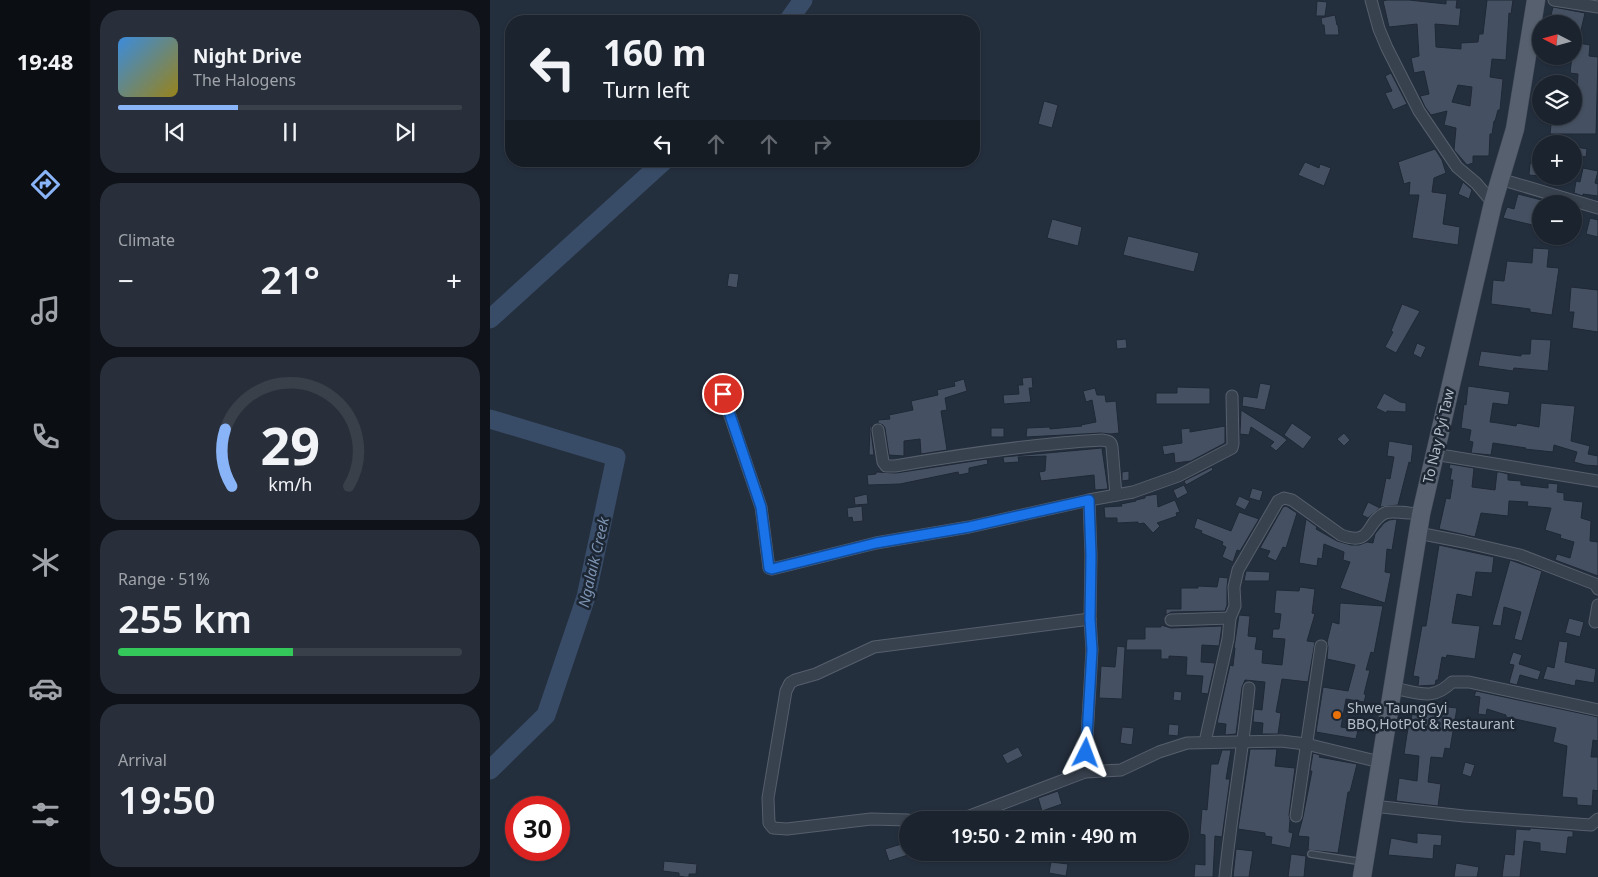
<!DOCTYPE html>
<meta charset="utf-8">
<style>
:root{--surface:#1b232e;--page:#282f3a;--text:#f1f3f6;--muted:#a0a4aa;--line:#39404a;--accent:#8ab4f8}
body{margin:0;font-family:"Noto Sans",sans-serif;background:var(--page);color:var(--text);height:100vh;display:flex;flex-direction:column;font-size:19px;white-space:nowrap}
*{box-sizing:border-box;margin:0}
p{font-size:16px;color:var(--muted)}
.icon{flex:none;width:28px;height:28px;fill:none;stroke:currentColor;stroke-width:2;stroke-linecap:round;stroke-linejoin:round}
.map{position:relative;flex:1;overflow:hidden}
.side{display:flex;flex-direction:column;gap:10px;padding:10px;background:#0f1319;width:400px}
.side>*{flex:none}
.top-card{position:absolute;left:15px;top:15px;width:475px;height:152px;border-radius:20px;box-shadow:0 1px 4px #0004,0 0 0 1px var(--line);background:#1b232e;color:var(--text);overflow:hidden}
.needle{width:32px;rotate:276deg}
.tools{position:absolute;left:1042px;top:15px;display:grid;gap:10px}
.tools a{display:grid;place-items:center;width:50px;height:50px;border-radius:50%;background:var(--surface);box-shadow:0 1px 4px #0004,0 0 0 1px var(--line);font-size:25px}
.speed{position:absolute;left:15px;top:796px;display:flex;gap:10px;font-size:25px;font-weight:700;text-align:center}
.speed>*{display:grid;place-content:center;width:65px;height:65px;border-radius:50%;background:var(--surface);box-shadow:0 1px 4px #0004,0 0 0 1px var(--line);line-height:1}
.speed .limit{border:8px solid #d22;background:#fff;color:#111}
.pin{position:absolute;display:grid;place-items:center;width:42px;height:42px;color:#fff;margin:-21px;border:2px solid #fff;border-radius:50%;box-shadow:0 1px 5px #0007}
.me{position:absolute;width:55px;margin:-28px;rotate:3deg;stroke-linejoin:round;filter:drop-shadow(0 0 4px #0008)}
.turn{display:flex;align-items:center;gap:18px;height:105px;padding:0 15px;font-size:22px}
.turn .icon{width:65px;height:65px;stroke-width:2.5}
.turn b{display:block;font-size:35px;line-height:42px}
.lanes{display:flex;align-items:center;height:48px;padding:0 15px;background:#0003;justify-content:center;gap:25px;direction:ltr}
.lanes .off{opacity:.35}
.big{font-size:38px;font-weight:600;line-height:1.1}
.side .card{flex:1;display:flex;flex-direction:column;justify-content:center;gap:8px;min-width:0;padding:0 18px;border-radius:20px;background:var(--page)}
.side .dial{align-items:center;gap:0}
.dial svg{height:130px;overflow:visible;fill:none;stroke:var(--line);stroke-width:7;stroke-linecap:round;text-anchor:middle}
.dial text{fill:var(--text);stroke:none}
.song{display:flex;align-items:center;gap:15px}
.cover{width:60px;height:60px;border-radius:8px;background:linear-gradient(135deg,hsl(210 70% 55%),hsl(50 70% 35%))}
.played{height:5px;border-radius:2px;background:linear-gradient(90deg,var(--accent) 35%,var(--line) 35%)}
.keys{display:flex;justify-content:space-around;direction:ltr}
.heat{display:flex;justify-content:space-between;align-items:center;font-size:28px;direction:ltr}
.charge{height:8px;border-radius:4px;background:linear-gradient(90deg,#34c759 51%,var(--line) 0)}
.trip{position:absolute;left:409px;top:811px;width:290px;height:50px;border-radius:25px;background:var(--surface);box-shadow:0 1px 4px #0004,0 0 0 1px var(--line);font-weight:600;line-height:50px;text-align:center}
main{display:flex;flex:1;min-height:0}
.tab-bar{display:flex;flex-direction:column;width:90px;justify-content:space-around;align-items:center;background:#0b0e12;color:var(--muted)}
.tab-bar .icon{width:35px;height:35px}
.tab-bar .on{color:var(--accent)}
.tab-bar b{font-size:22px;color:var(--text)}
.map>svg:first-child{display:block}
.lines{fill:none;stroke-linecap:round;stroke-linejoin:round}
.river{stroke:#394c67;stroke-width:19}
.building{fill:#455162;stroke:#1f2835;fill-rule:evenodd}
.lane-casing{stroke:#565f6c;stroke-width:8}
.street-casing{stroke:#565f6c;stroke-width:13}
.primary-casing{stroke:#414a57;stroke-width:19}
.lane{stroke:#38414e;stroke-width:5.5}
.street{stroke:#38414e;stroke-width:11}
.primary{stroke:#56606e;stroke-width:18}
.route-casing{stroke:#114b97;stroke-width:12}
.route{stroke:#1a73e8;stroke-width:9}
.food-dot{fill:#e8710a;stroke:#1d2633;stroke-width:2}
.labels{text-anchor:middle;dominant-baseline:central;stroke-width:5;stroke-linejoin:round;paint-order:stroke}
.street-label{font-size:14px;fill:#b4bcc9;stroke:#1d2633}
.poi-label{font-size:14px;fill:#b4bcc9;stroke:#1d2633;text-anchor:start}
.water-label{font-size:15px;font-style:italic;fill:#7c92b1;stroke:#1d2633}
</style>
<main>
<nav class="tab-bar">
<b>19:48</b>
<svg class="icon on" aria-label="directions" viewBox="0 0 24 24"><path d="M12 3l9 9-9 9-9-9zM9 14v-3h6M13 9l2 2-2 2"/></svg>
<svg class="icon" aria-label="music" viewBox="0 0 24 24"><path d="M9 18V5l10-2v13"/><circle cx="6" cy="18" r="3"/><circle cx="16" cy="16" r="3"/></svg>
<svg class="icon" aria-label="phone" viewBox="0 0 24 24"><path d="M5 4h4l2 5-3 2q2 4 5 5l2-3 5 2v4C11 20 4 13 5 4z"/></svg>
<svg class="icon" aria-label="climate" viewBox="0 0 24 24"><path d="M12 3v18M4 7l16 10M4 17L20 7"/></svg>
<svg class="icon" aria-label="car" viewBox="0 0 24 24"><path d="M5 17H2v-5l4-1 3-4h7l3 4 3 1v5h-3M9 17h6M6 11h13"/><circle cx="7" cy="17" r="2"/><circle cx="17" cy="17" r="2"/></svg>
<svg class="icon" aria-label="filters" viewBox="0 0 24 24"><path d="M4 7h16M4 17h16"/><circle cx="9" cy="7" r="2"/><circle cx="15" cy="17" r="2"/></svg>
</nav>
<section class="side">
<div class="card">
<div class="song"><i class="cover"></i><div><b>Night Drive</b><p>The Halogens</p></div></div>
<div class="played"></div>
<div class="keys"><svg class="icon" aria-label="previous" viewBox="0 0 24 24"><path d="M18 5L8 12l10 7zM5 5v14"/></svg><svg class="icon" aria-label="pause" viewBox="0 0 24 24"><path d="M8 5v14M16 5v14"/></svg><svg class="icon" aria-label="next" viewBox="0 0 24 24"><path d="M6 5l10 7-10 7zM19 5v14"/></svg></div>
</div>
<div class="card"><p>Climate</p>
<div class="heat"><a>−</a><b class="big">21°</b><a>+</a></div>
</div>
<div class="card dial"><svg viewBox="0 0 100 80">
<path d="M14 69A42 42 0 1 1 86 69"/>
<path d="M14 69A42 42 0 0 1 10 34" stroke="#8ab4f8"/>
<text x="50" y="56" font-size="32" font-weight="700">29</text>
<text x="50" y="72" font-size="11">km/h</text>
</svg></div>
<div class="card"><p>Range · 51%</p><b class="big">255 km</b><div class="charge"></div></div>
<div class="card"><p>Arrival</p><b class="big">19:50</b></div>
</section>
<div class="map">
<svg width="1108" height="877" viewBox="0 0 1108 877">
<rect width="100%" height="100%" fill="#242f3e"/>
<g class="lines">
<g class="river">
<polyline points="298,21 313,0"/>
<polyline points="0,319 174,161"/>
<polyline points="0,419 126,457 96,597 56,715 0,770"/>
</g>
</g>
<g class="building">
<path d="M897,0h22l37,4v-4h11l-1,8h5l-2,18 -24,-2 1,23 25,2v-6l17,-1 1,-8h4l4,-34h26l-2,14 -2,-1 -3,47 -14,-1 -2,18 13,2 -3,31h-2l-3,11h-1l-2,13h-2l-1,22h-16v7l-6,2 -13,-15 2,-22 -12,-3 3,-14 -16,4 -6,-8 -5,-11 9,-2 -5,-23 -10,2 -3,-15 8,-2 -2,-32 -28,3 -6,-26zM968,85l14,2 -2,19 -18,-4z"/>
<polygon points="827,1 837,2 835,16 826,16"/>
<polygon points="1063,7 1095,13 1088,43 1100,45 1099,56 1108,57 1106,134 1060,134 1062,116 1084,116 1084,94 1087,94 1088,74 1080,73 1082,56 1084,56 1084,24 1065,24 1067,17 1061,15"/>
<polygon points="845,15 847,25 848,25 849,35 835,35 834,25 832,25 831,18"/>
<polygon points="901,73 917,104 903,110 895,93 902,91 895,76"/>
<polygon points="554,101 568,105 562,128 548,124"/>
<polygon points="1087,147 1097,149 1096,157 1086,155"/>
<polygon points="945,149 952,160 956,173 944,178 942,192 957,194 953,224 970,227 968,245 922,238 929,195 919,195 920,182 914,184 908,162"/>
<polygon points="815,162 829,168 830,164 841,168 834,186 808,175"/>
<polygon points="1040,163 1050,164 1049,176 1039,175"/>
<polygon points="1093,168 1108,171 1105,183 1108,184 1108,196 1093,194 1093,196 1084,193 1086,181 1090,182"/>
<polygon points="1061,176 1070,177 1068,187 1059,185"/>
<polygon points="973,182 982,190 979,199 968,194"/>
<polygon points="1028,194 1067,204 1051,204 1051,227 1013,218 1017,207 1024,209"/>
<polygon points="1100,218 1108,220 1108,237 1096,234"/>
<polygon points="562,219 592,227 588,246 557,238"/>
<polygon points="638,236 709,253 704,272 633,255"/>
<polygon points="1043,248 1059,249 1057,267 1069,268 1062,315 1040,312 1040,309 1001,304 1003,280 1014,281 1017,261 1042,263"/>
<polygon points="239,273 249,274 247,288 237,286"/>
<polygon points="1081,287 1108,290 1108,332 1082,328 1084,312 1079,312"/>
<polygon points="912,304 930,311 906,353 895,347 903,332 901,331"/>
<polygon points="636,339 637,348 627,349 626,340"/>
<polygon points="1041,339 1061,340 1058,371 1024,368 1023,371 988,366 991,351 1031,356 1031,354 1040,354"/>
<polygon points="927,343 936,347 931,358 923,354"/>
<polygon points="542,377 543,388 539,388 541,402 514,404 513,395 529,394 528,385 533,385 532,378"/>
<polygon points="474,379 477,391 455,398 457,410 451,411 457,450 431,454 430,439 414,441 414,456 399,455 395,428 393,425 388,423 388,420 400,419 399,415 423,410 421,401 448,395 447,390 465,386 464,382"/>
<polygon points="770,383 781,385 775,410 752,406 753,396 767,398"/>
<polygon points="978,386 1020,392 1018,405 1003,403 1000,422 1008,423 1026,426 1027,423 1049,427 1051,403 1085,406 1081,441 1100,446 1098,454 1108,456 1108,466 1095,465 1084,462 1087,452 1064,445 1063,452 1035,449 1036,448 1003,443 1001,455 981,453 983,442 979,441 981,430 971,428 974,404 976,405"/>
<polygon points="687,387 720,388 720,404 666,404 666,393 687,393"/>
<polygon points="605,388 607,395 615,395 616,402 626,401 629,433 621,434 611,433 536,437 537,428 560,427 560,429 592,426 591,425 606,422 602,400 596,402 593,391"/>
<polygon points="894,393 910,402 916,403 916,412 897,411 896,413 886,408"/>
<polygon points="751,410 792,436 797,440 786,451 780,446 784,442 761,427 759,435 750,434"/>
<polygon points="802,423 822,437 813,449 794,435"/>
<polygon points="380,426 382,426 381,431 384,455 379,455"/>
<polygon points="735,426 735,443 701,461 685,463 684,453 674,455 672,446 692,443 691,429 700,428 700,432"/>
<rect x="501" y="428" width="13" height="9"/>
<polygon points="854,433 860,440 854,446 847,439"/>
<polygon points="899,441 923,445 921,463 919,462 908,505 891,507 878,518 872,515 878,502 890,508 896,478 900,479 904,457 897,456"/>
<polygon points="612,448 615,448 612,449 618,489 605,490 604,475 551,481 549,472 555,471 556,456 528,457 529,462 514,463 513,457"/>
<polygon points="497,459 498,464 479,468 479,473 469,475 468,472 410,484 378,485 377,475 386,474 386,472 406,473"/>
<polygon points="960,464 984,468 982,487 1005,490 1007,472 1010,472 1018,474 1018,480 1031,481 1031,485 1058,488 1058,483 1068,484 1067,492 1074,493 1074,500 1093,502 1091,518 1101,521 1100,541 1108,542 1108,576 1065,560 1067,554 1080,558 1084,542 1070,538 1071,535 1055,530 1061,508 1037,506 1038,502 1019,501 1018,516 991,513 985,537 949,529 956,498 960,499 963,480 960,480 962,469 959,468"/>
<polygon points="722,467 723,470 696,485 694,481"/>
<polygon points="639,471 639,480 632,481 632,472"/>
<polygon points="694,485 698,493 687,499 683,490"/>
<polygon points="762,488 773,491 770,501 759,498"/>
<polygon points="377,494 378,504 365,505 364,497"/>
<polygon points="667,494 668,507 685,500 690,512 686,513 687,516 667,523 670,526 663,533 654,523 648,524 648,522 627,523 627,518 615,518 614,507 632,506 631,504 646,501 646,500 655,498 655,496"/>
<polygon points="749,496 760,501 755,510 745,505"/>
<polygon points="372,506 373,521 363,522 362,517 358,518 357,508"/>
<polygon points="796,506 807,513 796,548 793,547 786,561 777,557 780,551 770,548 793,507"/>
<polygon points="749,512 769,519 750,551 747,550 743,562 732,557 736,547 732,545 733,542 711,533 712,531 704,528 707,518 741,531"/>
<polygon points="816,519 827,527 826,529 847,541 861,545 869,545 877,542 883,543 885,534 894,523 899,520 907,519 902,550 897,549 895,572 901,573 895,603 850,588 860,562 853,560 854,552 834,544 832,559 828,558 827,566 809,563"/>
<polygon points="949,545 1004,557 1002,573 986,572 982,597 967,594 962,623 990,626 985,659 957,655 956,658 952,657 948,680 946,680 945,685 928,686 929,677 923,676 932,626 936,626"/>
<polygon points="1020,560 1052,571 1032,641 1024,639 1031,612 1014,607 1011,626 1002,625"/>
<polygon points="756,571 780,572 779,581 754,581"/>
<polygon points="729,577 738,578 737,587 737,605 735,611 681,612 676,615 676,609 691,609 691,588 708,588 708,586 727,587"/>
<polygon points="810,587 825,589 822,613 825,614 817,641 825,642 818,682 792,679 786,712 791,713 788,734 772,734 773,723 763,722 764,709 772,710 775,682 755,680 752,687 746,734 735,735 736,724 727,723 740,665 743,666 745,648 744,648 749,615 760,616 758,636 767,637 765,649 773,650 772,663 792,665 795,639 782,638 783,629 789,629 791,614 784,613 786,590 809,591"/>
<polygon points="850,603 893,606 884,653 881,652 876,670 880,670 874,694 876,695 874,702 856,699 851,727 868,730 866,739 826,732 833,687 858,691 865,665 837,659 838,647 837,642 842,622 849,624"/>
<polygon points="1079,618 1094,622 1090,637 1075,633"/>
<polygon points="671,625 681,628 732,626 729,646 712,645 711,662 725,663 718,694 711,693 713,676 696,675 697,657 679,656 679,659 671,659 671,650 636,650 637,639 655,639 655,627 671,627"/>
<polygon points="1069,641 1078,642 1075,662 1106,669 1104,683 1086,680 1085,686 1053,679 1057,666 1064,668"/>
<polygon points="627,646 635,647 632,699 609,698 611,666 625,667"/>
<polygon points="1023,652 1032,655 1029,664 1051,671 1048,680 1030,675 1027,685 1019,683 1024,665 1019,664"/>
<polygon points="684,691 692,692 691,701 683,700"/>
<polygon points="986,691 1108,717 1108,741 1103,740 1101,757 1108,757 1108,791 1103,790 1102,806 1087,805 1087,798 1072,797 1077,746 1063,742 1066,728 1016,717 1016,715 997,709 996,715 988,714 990,697 984,696"/>
<polygon points="923,703 967,708 960,749 955,748 953,758 941,757 938,782 951,784 948,806 906,801 909,778 927,781 929,756 914,754 919,721 921,722"/>
<polygon points="679,724 689,725 688,736 678,735"/>
<polygon points="632,727 644,728 642,745 630,743"/>
<polygon points="528,747 533,756 517,764 512,755"/>
<polygon points="760,749 787,749 785,766 805,768 799,815 800,820 799,832 803,833 800,848 781,844 782,837 775,836 775,833 748,829"/>
<polygon points="732,750 741,750 736,779 740,779 732,837 725,836 723,877 704,877 705,864 715,865 715,835 710,834 712,809 717,810 721,764 728,764"/>
<polygon points="823,753 830,755 829,757 867,764 860,792 858,792 848,853 818,850 819,837 808,836 813,817 822,771 820,771"/>
<polygon points="975,762 985,765 981,777 972,774"/>
<polygon points="568,791 572,804 552,811 548,798"/>
<polygon points="506,814 508,820 490,820"/>
<polygon points="1040,828 1083,831 1083,837 1078,837 1076,854 1050,851 1050,843 1034,841 1030,877 1012,877 1015,854 1024,855 1026,829 1040,830"/>
<polygon points="927,833 952,835 951,846 944,845 943,859 898,855 901,838 927,843"/>
<polygon points="418,842 418,855 399,861 395,849"/>
<polygon points="746,849 763,851 759,877 743,877"/>
<polygon points="801,854 816,856 814,877 798,877"/>
<polygon points="174,861 207,864 206,874 199,874 199,877 195,877 189,876 189,873 173,871"/>
<polygon points="561,862 578,864 576,876 559,873"/>
<polygon points="966,863 989,867 987,877 964,877"/>
</g>
<g class="lines">
<defs>
<polyline id="lane" points="821,854 873,862"/>
<g id="street">
<polyline points="881,0 889,29 897,48 929,111 967,167 986,183 1003,203"/>
<polyline points="1064,0 1108,7"/>
<polyline points="1010,179 1108,208"/>
<polyline points="233,395 271,507 279,568 282,569 386,543 479,527 599,500 643,492 688,476 742,448 743,444 742,396"/>
<path d="M388,430l5,32 3,4h9c69,-12 138,-22 207,-26 6,1 9,1 10,7l4,48"/>
<polyline points="944,454 1108,481"/>
<polyline points="928,533 974,542 1030,555 1105,584 1108,589"/>
<polyline points="681,620 740,618"/>
<polyline points="1105,622 1108,605"/>
<path d="M902,688c26,4 40,14 60,-6h17l129,28"/>
<path d="M715,742l23,-103 2,-21 5,-12 -1,-19 4,-17 40,-69 6,-3 8,2 49,35c32,12 24,-13 44,-22 7,-3 28,1 36,1"/>
<polyline points="595,772 602,650 600,619 601,555 599,500"/>
<polyline points="883,806 974,816 1101,825 1108,819"/>
<polyline points="806,816 831,646"/>
<polyline points="418,820 381,819 297,829 283,828 279,823 278,798 296,691 300,683 305,680 326,674 384,647 600,619"/>
<polyline points="469,820 595,772 631,770 669,752 697,743 791,741 816,744 890,762"/>
<path d="M735,877c6,-63 18,-125 24,-189"/>
</g>
<polyline id="primary" points="872,877 931,514 1003,203 1025,129 1046,0"/>
</defs>
<use href="#lane" class="lane-casing"/>
<use href="#street" class="street-casing"/>
<use href="#primary" class="primary-casing"/>
<use href="#lane" class="lane"/>
<use href="#street" class="street"/>
<use href="#primary" class="primary"/>
</g>
<g class="lines">
<defs>
<polyline id="route" points="233,394 271,507 279,568 282,569 386,543 479,527 599,500 601,555 600,619 602,650 596,753"/>
</defs>
<use href="#route" class="route-casing"/>
<use href="#route" class="route"/>
</g>
<circle class="food-dot" cx="847" cy="715" r="5"/>
<g class="labels">
<g class="street-label">
<text transform="translate(948 436) rotate(-77)">To Nay Pyi Taw</text>
</g>
<g class="poi-label">
<text x="857" y="707">Shwe TaungGyi<tspan x="857" dy="16">BBQ,HotPot &amp; Restaurant</tspan></text>
</g>
<g class="water-label">
<text transform="translate(103 562) rotate(-77)">Ngalaik Creek</text>
</g>
</g>
</svg>
<div class="tools">
<a><svg class="needle" viewBox="-14 -14 28 28"><path d="M0-13l5 13h-10z" fill="#e53935"/><path d="M0 13l5-13h-10z" fill="#a0a4aa"/></svg></a>
<a><svg class="icon" aria-label="layers" viewBox="0 0 24 24"><path d="M12 4l9 5-9 5-9-5zM3 14l9 5 9-5"/></svg></a>
<a>+</a>
<a>−</a>
</div>
<div class="speed"><div class="limit">30</div></div>
<div class="pin" style="left:233px;top:394px;background:#d93025"><svg class="icon" aria-label="arrive" viewBox="0 0 24 24"><path d="M6 21V4h12l-3 4 3 4H6"/></svg></div>
<svg class="me" style="left:596px;top:753px" viewBox="-20 -20 40 40"><path d="M0-17L14 15 0 8-14 15z" fill="#1a73e8" stroke="#fff" stroke-width="4"/></svg>
<div class="trip">19:50 · 2 min · 490 m</div>
<div class="top-card">
<div class="turn"><svg class="icon" aria-label="left" viewBox="0 0 24 24"><path d="M17 20v-9H6M10 6l-5 5 5 5"/></svg><div><b>160 m</b>Turn left</div></div>
<div class="lanes"><svg class="icon" aria-label="left" viewBox="0 0 24 24"><path d="M17 20v-9H6M10 6l-5 5 5 5"/></svg><svg class="icon off" aria-label="ahead" viewBox="0 0 24 24"><path d="M12 20V5M6 11l6-6 6 6"/></svg><svg class="icon off" aria-label="ahead" viewBox="0 0 24 24"><path d="M12 20V5M6 11l6-6 6 6"/></svg><svg class="icon off" aria-label="right" viewBox="0 0 24 24"><path d="M7 20v-9h11M14 6l5 5-5 5"/></svg></div>
</div>
</div>
</main>
